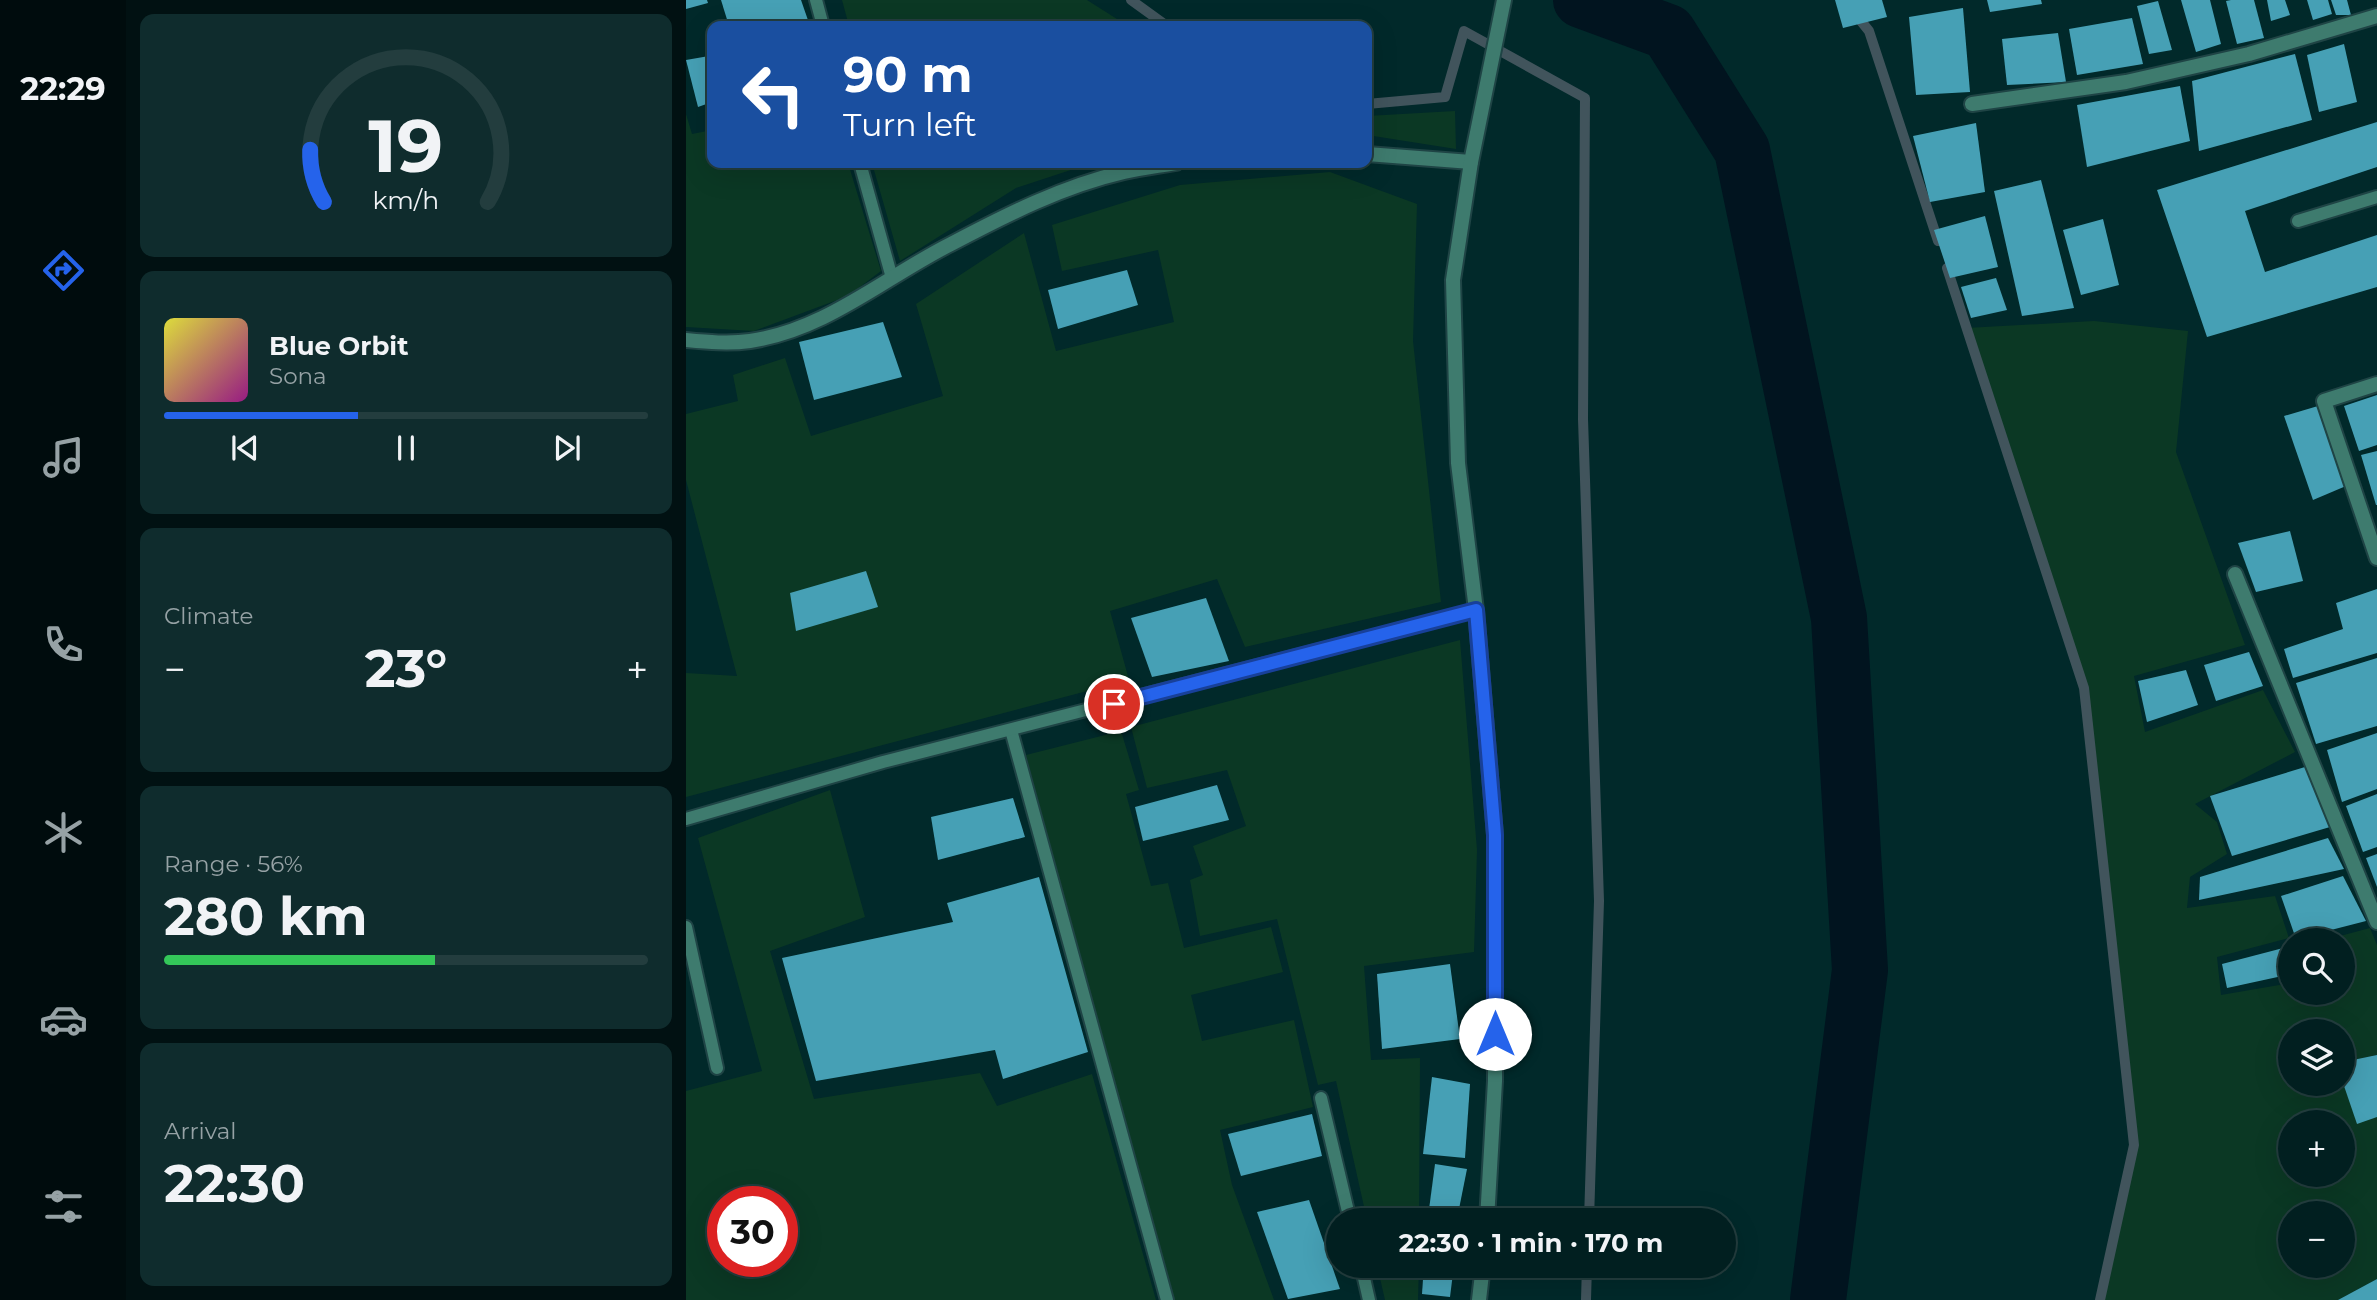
<!DOCTYPE html>
<meta charset="utf-8">
<style>
:root{--surface:#011f20;--page:#0f2c2d;--text:#f1f3f6;--muted:#96a2a5;--line:#233d3e;--accent:#2563eb}
body{margin:0;font-family:Montserrat,sans-serif;background:var(--page);color:var(--text);height:100vh;display:flex;flex-direction:column;font-size:26px;white-space:nowrap}
*{box-sizing:border-box;margin:0}
p{font-size:23px;color:var(--muted)}
.icon{flex:none;width:38px;height:38px;fill:none;stroke:currentColor;stroke-width:2;stroke-linecap:round;stroke-linejoin:round}
.map{position:relative;flex:1;overflow:hidden}
.details{display:flex;flex-direction:column;gap:14px;padding:14px;background:#011112;width:560px}
.details>*{flex:none}
.guide{position:absolute;left:21px;top:21px;width:665px;height:147px;border-radius:14px;box-shadow:0 7px 28px #0002,0 0 0 2px var(--line);background:#1a4fa0;color:#fff;overflow:hidden}
.controls{position:absolute;left:1592px;top:928px;display:grid;gap:14px}
.controls a{display:grid;place-items:center;width:77px;height:77px;border-radius:50%;background:var(--surface);box-shadow:0 7px 28px #0002,0 0 0 2px var(--line);font-size:35px}
.speed{position:absolute;left:21px;top:1186px;display:flex;gap:14px;font-size:35px;font-weight:700;text-align:center}
.speed>*{display:grid;place-content:center;width:91px;height:91px;border-radius:50%;background:var(--surface);box-shadow:0 7px 28px #0002,0 0 0 2px var(--line);line-height:1}
.speed .limit{border:10px solid #d22;background:#fff;color:#111}
.pin{position:absolute;display:grid;place-items:center;width:60px;height:60px;color:#fff;margin:-30px;border:4px solid #fff;border-radius:50%;box-shadow:0 2px 7px #0007}
.me{position:absolute;width:77px;margin:-38px;rotate:0deg;stroke-linejoin:round;filter:drop-shadow(0 0 5px #0008)}
.turn{display:flex;align-items:center;gap:24px;height:147px;padding:0 21px;font-size:32px}
.turn .icon{width:91px;height:91px;stroke-width:2.5}
.turn b{display:block;font-size:49px;line-height:60px}
.big{font-size:52px;font-weight:700;line-height:1.1}
.details .tile{flex:1;display:flex;flex-direction:column;justify-content:center;gap:10px;min-width:0;padding:0 24px;border-radius:14px;background:var(--page)}
.details .dial{align-items:center;gap:0}
.dial svg{height:182px;overflow:visible;fill:none;stroke:var(--line);stroke-width:7;stroke-linecap:round;text-anchor:middle}
.dial text{fill:var(--text);stroke:none}
.song{display:flex;align-items:center;gap:21px}
.cover{width:84px;height:84px;border-radius:10px;background:linear-gradient(135deg,hsl(60 70% 55%),hsl(310 70% 35%))}
.played{height:7px;border-radius:4px;background:linear-gradient(90deg,var(--accent) 40%,var(--line) 40%)}
.keys{display:flex;justify-content:space-around;direction:ltr}
.heat{display:flex;justify-content:space-between;align-items:center;font-size:38px;direction:ltr}
.charge{height:10px;border-radius:5px;background:linear-gradient(90deg,#34c759 56%,var(--line) 0)}
.trip{position:absolute;left:640px;top:1208px;width:410px;height:70px;border-radius:35px;background:var(--surface);box-shadow:0 7px 28px #0002,0 0 0 2px var(--line);font-weight:700;line-height:70px;text-align:center}
main{display:flex;flex:1;min-height:0}
.tab-bar{display:flex;flex-direction:column;width:126px;justify-content:space-around;align-items:center;background:#000c0d;color:var(--muted)}
.tab-bar .icon{width:49px;height:49px}
.tab-bar .active{color:var(--accent)}
.tab-bar b{font-size:32px;color:var(--text)}
.map>svg:first-child{display:block}
.green{fill:#0b3824;fill-rule:evenodd}
.lines{fill:none;stroke-linecap:round;stroke-linejoin:round}
.stream{stroke:#41545c;stroke-width:10}
.river{stroke:#01141f;stroke-width:56}
.building{fill:#46a0b5}
.service-casing{stroke:#1f4445;stroke-width:16}
.minor-casing{stroke:#1f4445;stroke-width:18}
.service{stroke:#3e7b6e;stroke-width:12}
.minor{stroke:#3e7b6e;stroke-width:14}
.route-casing{stroke:#184099;stroke-width:18}
.route{stroke:#2563eb;stroke-width:12}
</style>
<main>
<nav class="tab-bar">
<b>22:29</b>
<svg class="icon active" aria-label="directions" viewBox="0 0 24 24"><path d="M12 3l9 9-9 9-9-9zM9 14v-3h6M13 9l2 2-2 2"/></svg>
<svg class="icon" aria-label="music" viewBox="0 0 24 24"><path d="M9 18V5l10-2v13"/><circle cx="6" cy="18" r="3"/><circle cx="16" cy="16" r="3"/></svg>
<svg class="icon" aria-label="phone" viewBox="0 0 24 24"><path d="M5 4h4l2 5-3 2q2 4 5 5l2-3 5 2v4C11 20 4 13 5 4z"/></svg>
<svg class="icon" aria-label="climate" viewBox="0 0 24 24"><path d="M12 3v18M4 7l16 10M4 17L20 7"/></svg>
<svg class="icon" aria-label="car" viewBox="0 0 24 24"><path d="M5 17H2v-5l4-1 3-4h7l3 4 3 1v5h-3M9 17h6M6 11h13"/><circle cx="7" cy="17" r="2"/><circle cx="17" cy="17" r="2"/></svg>
<svg class="icon" aria-label="filters" viewBox="0 0 24 24"><path d="M4 7h16M4 17h16"/><circle cx="9" cy="7" r="2"/><circle cx="15" cy="17" r="2"/></svg>
</nav>
<section class="details">
<div class="tile dial"><svg viewBox="0 0 100 80">
<path d="M14 69A42 42 0 1 1 86 69"/>
<path d="M14 69A42 42 0 0 1 8 46" stroke="#2563eb"/>
<text x="50" y="56" font-size="32" font-weight="700">19</text>
<text x="50" y="72" font-size="11">km/h</text>
</svg></div>
<div class="tile">
<div class="song"><i class="cover"></i><div><b>Blue Orbit</b><p>Sona</p></div></div>
<div class="played"></div>
<div class="keys"><svg class="icon" aria-label="previous" viewBox="0 0 24 24"><path d="M18 5L8 12l10 7zM5 5v14"/></svg><svg class="icon" aria-label="pause" viewBox="0 0 24 24"><path d="M8 5v14M16 5v14"/></svg><svg class="icon" aria-label="next" viewBox="0 0 24 24"><path d="M6 5l10 7-10 7zM19 5v14"/></svg></div>
</div>
<div class="tile"><p>Climate</p>
<div class="heat"><a>−</a><b class="big">23°</b><a>+</a></div>
</div>
<div class="tile"><p>Range · 56%</p><b class="big">280 km</b><div class="charge"></div></div>
<div class="tile"><p>Arrival</p><b class="big">22:30</b></div>
</section>
<div class="map">
<svg width="1691" height="1300" viewBox="0 0 1691 1300">
<rect width="100%" height="100%" fill="#01292a"/>
<g class="green">
<polygon points="156,0 401,0 442,26 163,26"/>
<polygon points="769,111 770,149 681,135 681,116"/>
<polygon points="0,114 6,134 26,130 26,163 162,163 195,271 162,296 68,331 0,327"/>
<polygon points="186,163 406,163 330,188 214,261"/>
<polygon points="644,172 731,204 727,341 755,602 559,647 531,579 424,611 443,680 0,797 0,673 51,676 0,480 0,414 52,401 47,375 99,358 125,436 257,396 230,304 338,233 370,351 488,322 472,250 376,271 366,225 494,185"/>
<path d="M1408,321l94,10 -12,121 69,193 -111,31 11,56 118,-42 32,62 -100,52 22,18 10,32 -37,23 -3,31 88,-12 14,42 -72,19 4,38 70,-12v9h52v-52h-18l45,-12 7,17v110l-34,7v-31h-52v52h52l34,32v164l-39,21h-238l34,-155 -50,-457 -118,-360zM1605,1122h52v52h-52zM1605,1213h52v52h-52z"/>
<polygon points="774,640 791,850 788,952 678,966 685,1060 734,1058 733,1220 681,1220 650,1081 632,1085 591,919 514,936 504,880 517,875 507,846 560,826 541,770 461,788 445,727"/>
<polygon points="435,731 453,790 440,794 465,886 482,883 498,948 585,927 597,972 505,995 516,1041 608,1020 627,1107 534,1130 546,1185 588,1300 486,1300 340,755"/>
<path d="M144,790l35,127 -95,34 44,148 166,-26 17,33 95,-32 64,226h-470v-209l76,-20 -64,-233zM96,1202v60h-59v-60z"/>
<polygon points="691,1265 733,1265 732,1300 699,1300"/>
</g>
<g class="lines">
<g class="stream">
<polyline points="445,0 481,26"/>
<polyline points="1158,0 1183,31 1252,241"/>
<polyline points="681,104 759,97 778,31 899,98 897,419 913,901 903,1220"/>
<polyline points="1261,268 1398,688 1448,1145 1414,1300"/>
<polyline points="900,1300 901,1265"/>
</g>
<polyline class="river" points="895,0 982,32 1056,150 1153,618 1174,970 1132,1300"/>
</g>
<g class="building">
<polygon points="0,0 21,0 22,3 0,9"/>
<polygon points="35,0 115,0 124,26 43,26"/>
<polygon points="1149,0 1196,0 1201,17 1157,28"/>
<polygon points="1301,0 1355,0 1356,4 1304,12"/>
<polygon points="1495,0 1524,0 1535,44 1510,52"/>
<polygon points="1545,0 1568,0 1578,38 1551,44 1540,1"/>
<polygon points="1581,0 1599,0 1604,15 1585,21"/>
<polygon points="1621,0 1642,0 1646,14 1627,20"/>
<polygon points="1645,0 1661,0 1665,15 1650,15"/>
<polygon points="1472,1 1486,50 1463,54 1451,6"/>
<polygon points="1277,8 1284,92 1230,95 1223,17"/>
<polygon points="1446,18 1457,64 1391,75 1383,29"/>
<polygon points="1372,33 1380,82 1321,85 1316,39"/>
<polygon points="1658,44 1671,102 1633,112 1621,55"/>
<polygon points="1609,54 1626,120 1513,151 1506,81"/>
<polygon points="23,56 26,68 26,102 12,107 0,60"/>
<polygon points="1494,86 1504,141 1401,167 1391,105"/>
<polygon points="1691,122 1691,167 1559,211 1579,272 1691,235 1691,287 1521,337 1471,190"/>
<polygon points="1290,123 1299,192 1244,202 1227,136"/>
<polygon points="1355,180 1388,308 1336,316 1308,191"/>
<polygon points="1299,216 1312,267 1264,278 1248,230"/>
<polygon points="1417,219 1433,285 1395,295 1377,230"/>
<polygon points="441,270 452,305 372,329 362,290"/>
<polygon points="1310,278 1321,310 1285,318 1275,287"/>
<polygon points="197,322 216,377 128,400 113,342"/>
<polygon points="1691,395 1691,445 1673,451 1658,406"/>
<polygon points="1632,406 1660,486 1627,500 1598,416"/>
<polygon points="1691,451 1691,505 1690,505 1675,455"/>
<polygon points="1604,531 1617,581 1570,592 1552,543"/>
<polygon points="180,571 192,607 110,631 104,593"/>
<polygon points="1691,589 1691,653 1607,678 1598,649 1657,629 1650,603"/>
<polygon points="520,598 543,661 466,677 445,618"/>
<polygon points="1563,652 1577,686 1530,701 1518,665"/>
<polygon points="1691,658 1691,726 1630,744 1610,683"/>
<polygon points="1500,670 1512,705 1461,722 1452,681"/>
<polygon points="1691,733 1691,789 1656,802 1641,750"/>
<polygon points="1619,767 1644,827 1546,856 1524,796"/>
<polygon points="531,785 543,820 457,841 449,807"/>
<polygon points="1691,794 1691,847 1677,852 1660,806"/>
<polygon points="327,798 339,837 252,860 245,817"/>
<polygon points="1642,838 1658,869 1513,900 1514,877"/>
<polygon points="1691,854 1691,887 1680,858"/>
<polygon points="1657,876 1680,921 1610,939 1595,896"/>
<polygon points="353,877 402,1052 317,1079 309,1050 130,1081 96,958 267,922 261,903"/>
<polygon points="1605,946 1605,974 1541,988 1536,964"/>
<polygon points="764,964 774,1039 696,1049 691,974"/>
<polygon points="1691,1055 1691,1117 1671,1124 1657,1083 1657,1062"/>
<polygon points="746,1077 784,1084 779,1158 737,1154"/>
<polygon points="626,1114 636,1156 555,1176 542,1134"/>
<polygon points="749,1164 781,1169 771,1219 742,1217"/>
<polygon points="623,1200 654,1289 602,1299 571,1212"/>
<polygon points="738,1265 768,1265 764,1297 736,1294"/>
<polygon points="1691,1279 1691,1300 1652,1300"/>
</g>
<g class="lines">
<defs>
<g id="service">
<polyline points="130,0 137,26"/>
<polyline points="174,163 206,278"/>
<polyline points="1612,221 1691,197"/>
<polyline points="325,730 481,1300"/>
<polyline points="0,819 197,762 790,610"/>
<polyline points="0,927 31,1068"/>
<polyline points="635,1098 664,1220"/>
<polyline points="675,1265 683,1300"/>
</g>
<g id="minor">
<polyline points="1286,104 1440,82 1563,54 1691,16"/>
<polyline points="681,154 785,162"/>
<path d="M0,340c21,2 43,4 64,1 76,-11 135,-64 201,-97 55,-29 112,-58 173,-72 17,-4 35,-6 52,-9"/>
<polyline points="1691,384 1638,401 1691,558"/>
<polyline points="1549,574 1691,922"/>
<polyline points="801,1220 809,1081 809,835 790,610 772,463 767,280 785,162 818,0"/>
<polyline points="793,1300 797,1265"/>
</g>
</defs>
<use href="#service" class="service-casing"/>
<use href="#minor" class="minor-casing"/>
<use href="#service" class="service"/>
<use href="#minor" class="minor"/>
</g>
<g class="lines">
<defs>
<polyline id="route" points="428,704 790,610 809,835 809,1034"/>
</defs>
<use href="#route" class="route-casing"/>
<use href="#route" class="route"/>
</g>
</svg>
<div class="controls">
<a><svg class="icon" aria-label="search" viewBox="0 0 24 24"><circle cx="10" cy="10" r="6"/><path d="M15 15l6 6"/></svg></a>
<a><svg class="icon" aria-label="layers" viewBox="0 0 24 24"><path d="M12 4l9 5-9 5-9-5zM3 14l9 5 9-5"/></svg></a>
<a>+</a>
<a>−</a>
</div>
<div class="speed"><div class="limit">30</div></div>
<div class="pin" style="left:428px;top:704px;background:#d93025"><svg class="icon" aria-label="arrive" viewBox="0 0 24 24"><path d="M6 21V4h12l-3 4 3 4H6"/></svg></div>
<svg class="me" style="left:809px;top:1034px" viewBox="-20 -20 40 40"><circle r="19" fill="#fff"/><path d="M0-13L10 11 0 6-10 11z" fill="#2563eb"/></svg>
<div class="trip">22:30 · 1 min · 170 m</div>
<div class="guide">
<div class="turn"><svg class="icon" aria-label="left" viewBox="0 0 24 24"><path d="M17 20v-9H6M10 6l-5 5 5 5"/></svg><div><b>90 m</b>Turn left</div></div>
</div>
</div>
</main>
